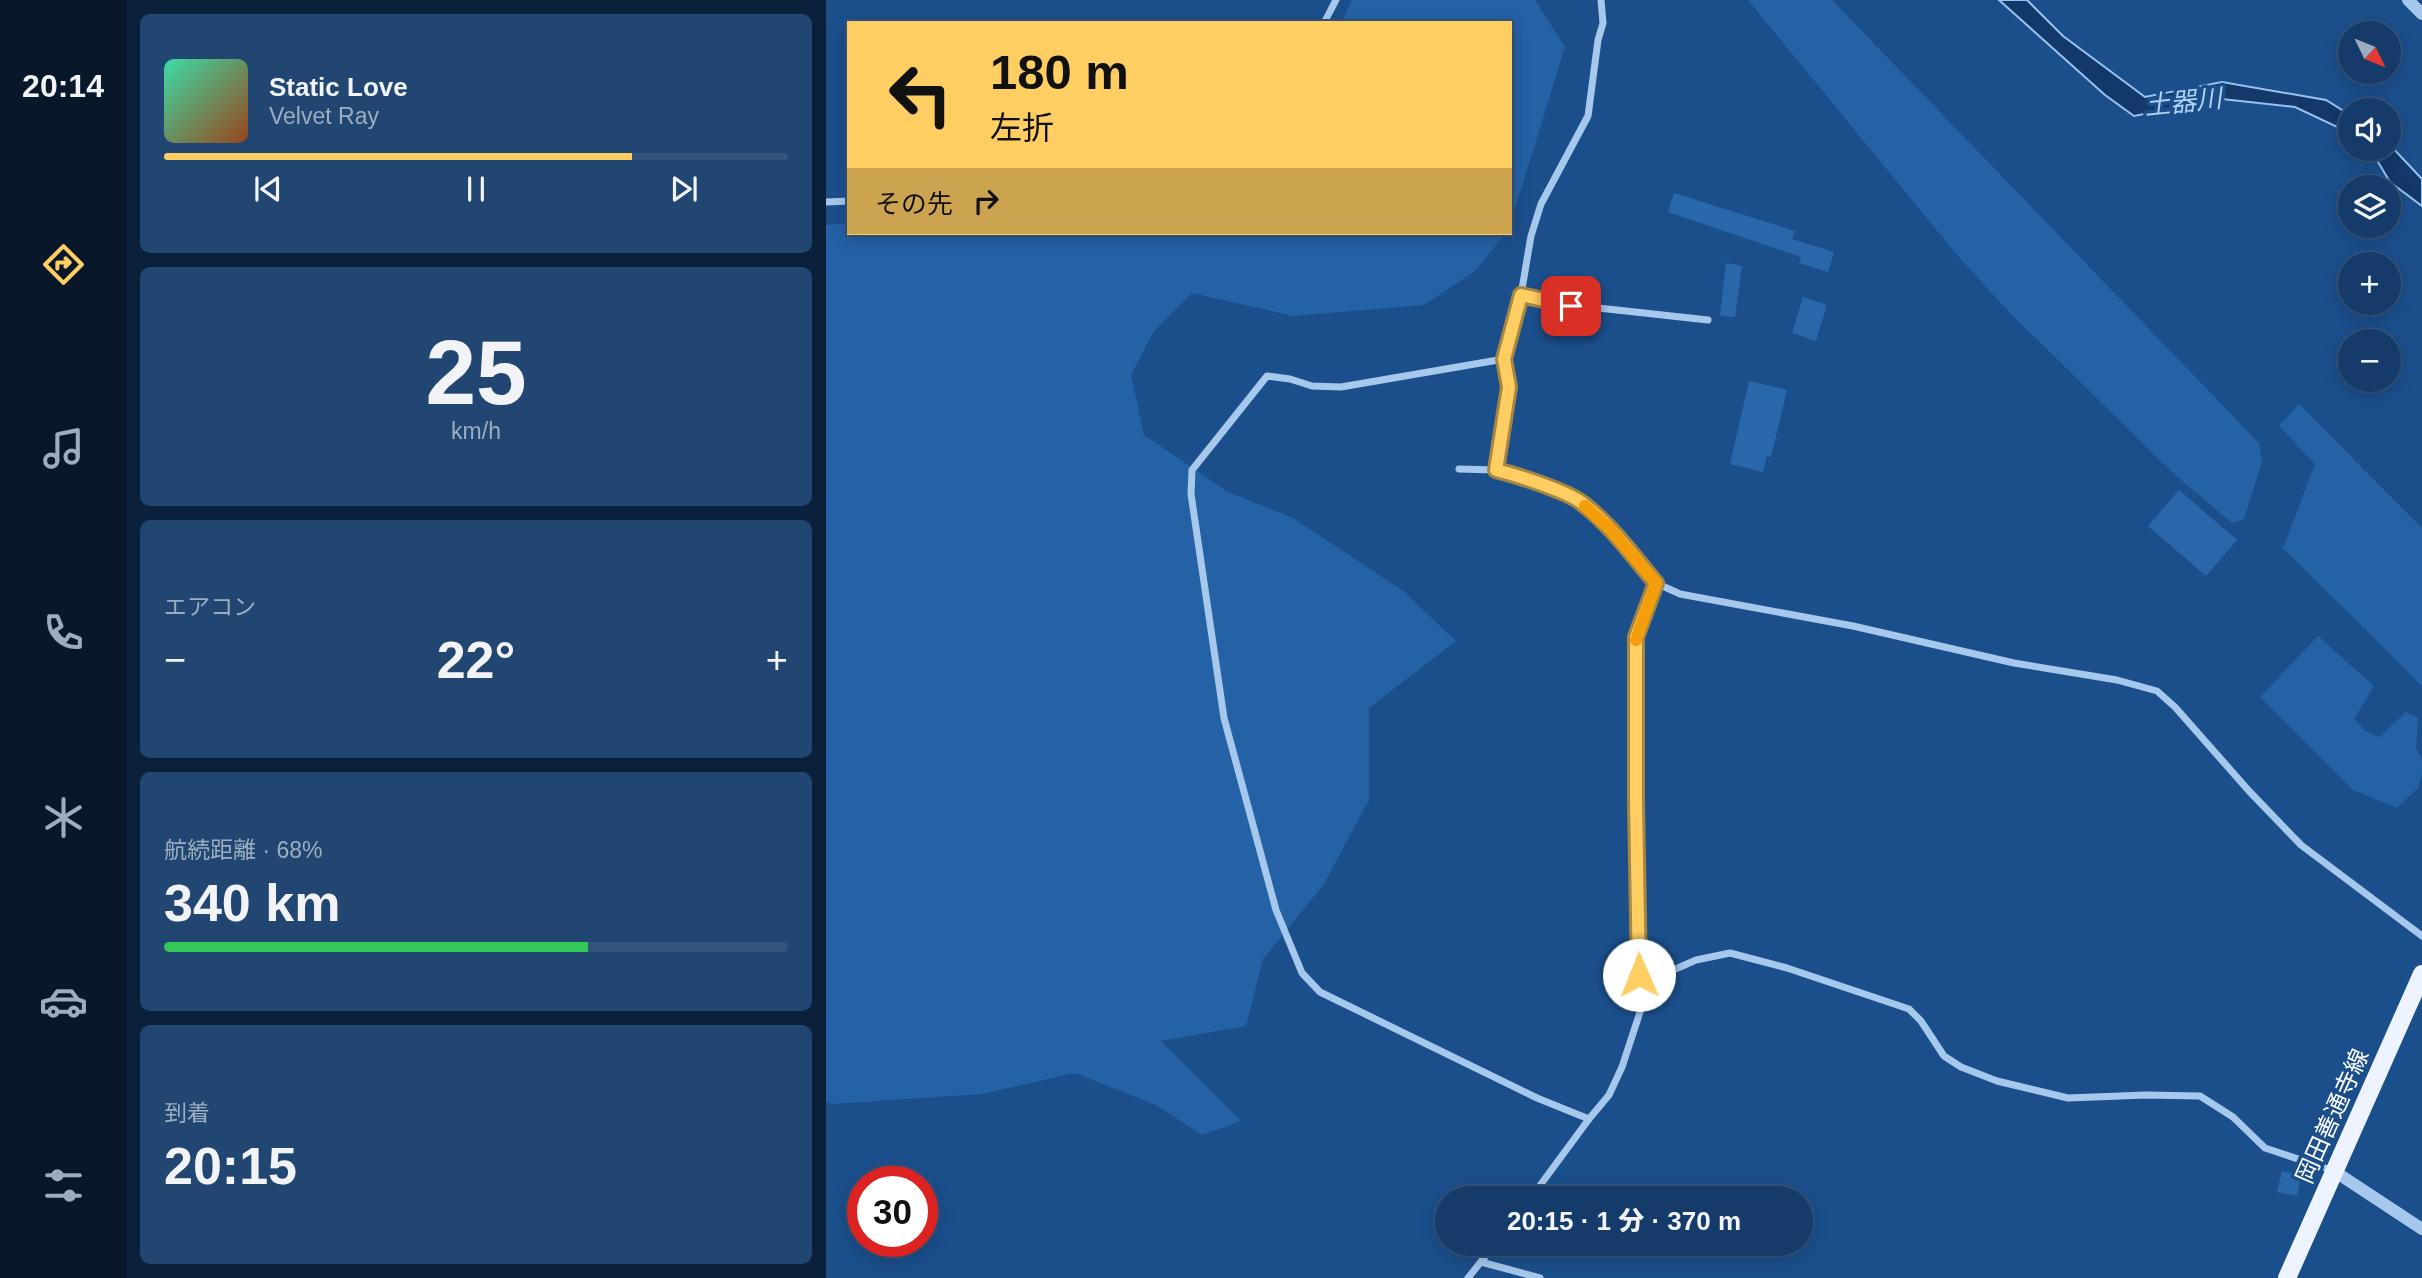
<!DOCTYPE html>
<html lang="ja">
<meta charset="utf-8">
<style>
:root{--surface:#143b69;--page:#214671;--text:#f1f3f6;--muted:#9dadc0;--line:#33557d;--accent:#ffce63}
body{margin:0;font-family:Helvetica,"Noto Sans JP",sans-serif;background:var(--page);color:var(--text);height:100vh;display:flex;flex-direction:column;font-size:26px;white-space:nowrap}
*{box-sizing:border-box;margin:0}
p{font-size:23px;color:var(--muted)}
.icon{flex:none;width:38px;height:38px;fill:none;stroke:currentColor;stroke-width:2;stroke-linecap:round;stroke-linejoin:round}
.map{position:relative;flex:1;overflow:hidden}
.details{display:flex;flex-direction:column;gap:14px;padding:14px;background:#0b203a;width:700px}
.details>*{flex:none}
.top-card{position:absolute;left:21px;top:21px;width:665px;height:214px;border-radius:0px;box-shadow:0 4px 18px #0003,0 0 0 2px var(--line);background:#ffce63;color:#111;overflow:hidden}
.needle{width:46px;rotate:133deg}
.tools{position:absolute;left:1512px;top:21px;display:grid;gap:14px}
.tools a{display:grid;place-items:center;width:63px;height:63px;border-radius:50%;background:var(--surface);box-shadow:0 4px 18px #0003,0 0 0 2px var(--line);font-size:35px}
.speed{position:absolute;left:21px;top:1166px;display:flex;gap:14px;font-size:35px;font-weight:700;text-align:center}
.speed>*{display:grid;place-content:center;width:91px;height:91px;border-radius:50%;background:var(--surface);box-shadow:0 4px 18px #0003,0 0 0 2px var(--line);line-height:1}
.speed .limit{border:10px solid #d22;background:#fff;color:#111}
.pin{position:absolute;display:grid;place-items:center;width:60px;height:60px;color:#fff;margin:-30px;border-radius:14px;box-shadow:0 4px 10px #0006}
.me{position:absolute;width:77px;margin:-38px;rotate:359deg;stroke-linejoin:round;filter:drop-shadow(0 0 5px #0008)}
.turn{display:flex;align-items:center;gap:24px;height:147px;padding:0 28px;font-size:32px}
.turn .icon{width:91px;height:91px;stroke-width:2.5}
.turn b{display:block;font-size:49px;line-height:60px}
.then{display:flex;align-items:center;height:66px;padding:0 28px;background:#0003;gap:14px;font-size:26px}
.big{font-size:52px;font-weight:800;line-height:1.1}
.details .card{flex:1;display:flex;flex-direction:column;justify-content:center;gap:10px;min-width:0;padding:0 24px;border-radius:10px;background:var(--page)}
.details .dial{align-items:center;gap:0}
.dial b{font-size:91px;line-height:1}
.song{display:flex;align-items:center;gap:21px}
.cover{width:84px;height:84px;border-radius:10px;background:linear-gradient(135deg,hsl(160 70% 55%),hsl(20 70% 35%))}
.played{height:7px;border-radius:4px;background:linear-gradient(90deg,var(--accent) 75%,var(--line) 75%)}
.keys{display:flex;justify-content:space-around;direction:ltr}
.heat{display:flex;justify-content:space-between;align-items:center;font-size:38px;direction:ltr}
.charge{height:10px;border-radius:5px;background:linear-gradient(90deg,#34c759 68%,var(--line) 0)}
.trip{position:absolute;left:609px;top:1186px;width:378px;height:70px;border-radius:35px;background:var(--surface);box-shadow:0 4px 18px #0003,0 0 0 2px var(--line);font-weight:800;line-height:70px;text-align:center}
main{display:flex;flex:1;min-height:0}
.tabs{display:flex;flex-direction:column;width:126px;justify-content:space-around;align-items:center;background:#08182a;color:var(--muted)}
.tabs .icon{width:49px;height:49px}
.tabs .active{color:var(--accent)}
.tabs b{font-size:32px;color:var(--text)}
.map>svg:first-child{display:block}
.green{fill:#2461a5}
.water{fill:#12396a;stroke:#99c3ef;stroke-width:2}
.building{fill:#2a66aa}
.lines{fill:none;stroke-linecap:round;stroke-linejoin:round}
.minor{stroke:#a6c8ed;stroke-width:7}
.tertiary{stroke:#a6c8ed;stroke-width:12}
.primary{stroke:#edf4ff;stroke-width:18}
.route-casing{stroke:#a68640;stroke-width:18}
.route{stroke:#ffce63;stroke-width:12}
.slow{stroke:#f59e0b;stroke-width:12}
.labels{text-anchor:middle;dominant-baseline:central;stroke-width:7;stroke-linejoin:round;paint-order:stroke}
.street-label{font-size:24px;fill:#fff;stroke:#1b4f8c}
.water-label{font-size:26px;font-style:italic;fill:#b2d2f4;stroke:#1b4f8c}
</style>
<main>
<nav class="tabs">
<b>20:14</b>
<svg class="icon active" aria-label="directions" viewBox="0 0 24 24"><path d="M12 3l9 9-9 9-9-9zM9 14v-3h6M13 9l2 2-2 2"/></svg>
<svg class="icon" aria-label="music" viewBox="0 0 24 24"><path d="M9 18V5l10-2v13"/><circle cx="6" cy="18" r="3"/><circle cx="16" cy="16" r="3"/></svg>
<svg class="icon" aria-label="phone" viewBox="0 0 24 24"><path d="M5 4h4l2 5-3 2q2 4 5 5l2-3 5 2v4C11 20 4 13 5 4z"/></svg>
<svg class="icon" aria-label="climate" viewBox="0 0 24 24"><path d="M12 3v18M4 7l16 10M4 17L20 7"/></svg>
<svg class="icon" aria-label="car" viewBox="0 0 24 24"><path d="M5 17H2v-5l4-1 3-4h7l3 4 3 1v5h-3M9 17h6M6 11h13"/><circle cx="7" cy="17" r="2"/><circle cx="17" cy="17" r="2"/></svg>
<svg class="icon" aria-label="filters" viewBox="0 0 24 24"><path d="M4 7h16M4 17h16"/><circle cx="9" cy="7" r="2"/><circle cx="15" cy="17" r="2"/></svg>
</nav>
<section class="details">
<div class="card">
<div class="song"><i class="cover"></i><div><b>Static Love</b><p>Velvet Ray</p></div></div>
<div class="played"></div>
<div class="keys"><svg class="icon" aria-label="previous" viewBox="0 0 24 24"><path d="M18 5L8 12l10 7zM5 5v14"/></svg><svg class="icon" aria-label="pause" viewBox="0 0 24 24"><path d="M8 5v14M16 5v14"/></svg><svg class="icon" aria-label="next" viewBox="0 0 24 24"><path d="M6 5l10 7-10 7zM19 5v14"/></svg></div>
</div>
<div class="card dial"><b>25</b><p>km/h</p></div>
<div class="card"><p>エアコン</p>
<div class="heat"><a>−</a><b class="big">22°</b><a>+</a></div>
</div>
<div class="card"><p>航続距離 · 68%</p><b class="big">340 km</b><div class="charge"></div></div>
<div class="card"><p>到着</p><b class="big">20:15</b></div>
</section>
<div class="map">
<svg width="1596" height="1278" viewBox="0 0 1596 1278">
<rect width="100%" height="100%" fill="#1b4f8c"/>
<g class="green">
<polygon points="526,0 709,0 739,47 684,225 684,23 515,23"/>
<polygon points="922,0 1006,0 1433,443 1436,462 1418,519 1406,523 1348,474 1184,313 1131,255"/>
<polygon points="23,223 23,233 680,233 649,271 598,305 467,316 366,293 328,331 305,375 318,435 402,492 467,518 577,591 630,641 543,708 543,800 498,884 437,959 420,1026 335,1041 415,1121 376,1135 330,1105 249,1073 156,1094 5,1104 0,1101 0,225"/>
<polygon points="1473,404 1596,528 1596,686 1457,548 1489,464 1453,426"/>
<polygon points="1492,636 1548,686 1528,719 1540,731 1553,737 1580,712 1592,718 1590,748 1596,760 1596,774 1592,788 1571,808 1527,790 1434,697"/>
</g>
<g class="water">
<polygon points="1173,0 1201,0 1237,36 1319,97 1396,82 1500,100 1524,115 1524,135 1520,131 1469,107 1396,99 1308,116 1279,95"/>
<polygon points="1563,144 1596,179 1596,206 1564,182 1552,162 1538,149 1563,149"/>
</g>
<g class="building">
<polygon points="848,193 969,231 966,239 1008,252 1002,272 973,263 975,257 842,212"/>
<polygon points="900,263 916,266 909,317 894,316"/>
<polygon points="977,297 1001,305 990,341 966,333"/>
<polygon points="923,381 961,390 945,457 941,456 937,472 904,464"/>
<polygon points="1353,490 1411,540 1380,576 1322,526"/>
<polygon points="1456,1171 1475,1175 1471,1196 1451,1192"/>
</g>
<g class="lines">
<g class="minor">
<polyline points="498,23 510,0"/>
<polyline points="0,202 23,201"/>
<polyline points="695,295 745,305 882,320"/>
<polyline points="678,359 515,387 486,386 464,379 441,376 366,470 365,494 398,718 450,910 476,973 494,992 711,1098 763,1119"/>
<polyline points="633,469 670,470 689,475 754,501 785,530 830,583 854,594 1027,626 1188,663 1291,680 1331,691 1349,707 1423,791 1475,845 1596,936"/>
<polyline points="670,470 683,387 678,359 695,295 705,236 715,204 762,116 772,40 777,23 775,0"/>
<polyline points="817,1003 836,975 870,960 904,953 961,968 1083,1009 1095,1021 1118,1056 1135,1067 1171,1081 1242,1098 1320,1095 1374,1096 1407,1117 1439,1148 1508,1171"/>
<polyline points="704,1199 763,1119 783,1095 796,1067 817,1003 813,975 810,804 810,637 830,583"/>
<polyline points="655,1262 714,1278"/>
<polyline points="642,1278 669,1244"/>
</g>
<g class="tertiary">
<polyline points="1582,0 1596,14"/>
<polyline points="1508,1171 1596,1229"/>
</g>
<polyline class="primary" points="1461,1278 1596,974"/>
</g>
<g class="lines">
<defs>
<path id="route" d="M745,306l-50,-11 -17,64 5,28 -13,83c20,5 71,21 86,33 29,22 51,53 74,80l-20,54v167l3,171"/>
</defs>
<use href="#route" class="route-casing"/>
<use href="#route" class="route"/>
<polyline class="slow" points="759,506 785,530 830,583 810,640"/>
</g>
<g class="labels">
<g class="street-label">
<text transform="translate(1506 1116) rotate(-66)">岡田善通寺線</text>
</g>
<g class="water-label">
<text transform="translate(1357 102) rotate(-6)">土器川</text>
</g>
</g>
</svg>
<div class="tools">
<a><svg class="needle" viewBox="-14 -14 28 28"><path d="M0-13l5 13h-10z" fill="#e53935"/><path d="M0 13l5-13h-10z" fill="#9dadc0"/></svg></a>
<a><svg class="icon" aria-label="sound" viewBox="0 0 24 24"><path d="M4 9h4l5-4v14l-5-4H4zM17 9q2 3 0 6"/></svg></a>
<a><svg class="icon" aria-label="layers" viewBox="0 0 24 24"><path d="M12 4l9 5-9 5-9-5zM3 14l9 5 9-5"/></svg></a>
<a>+</a>
<a>−</a>
</div>
<div class="speed"><div class="limit">30</div></div>
<div class="pin" style="left:745px;top:306px;background:#d93025"><svg class="icon" aria-label="arrive" viewBox="0 0 24 24"><path d="M6 21V4h12l-3 4 3 4H6"/></svg></div>
<svg class="me" style="left:813px;top:975px" viewBox="-20 -20 40 40"><circle r="19" fill="#fff"/><path d="M0-13L10 11 0 6-10 11z" fill="#ffce63"/></svg>
<div class="trip">20:15 · 1 分 · 370 m</div>
<div class="top-card">
<div class="turn"><svg class="icon" aria-label="left" viewBox="0 0 24 24"><path d="M17 20v-9H6M10 6l-5 5 5 5"/></svg><div><b>180 m</b>左折</div></div>
<div class="then">その先<svg class="icon" aria-label="right" viewBox="0 0 24 24"><path d="M7 20v-9h11M14 6l5 5-5 5"/></svg></div>
</div>
</div>
</main>
